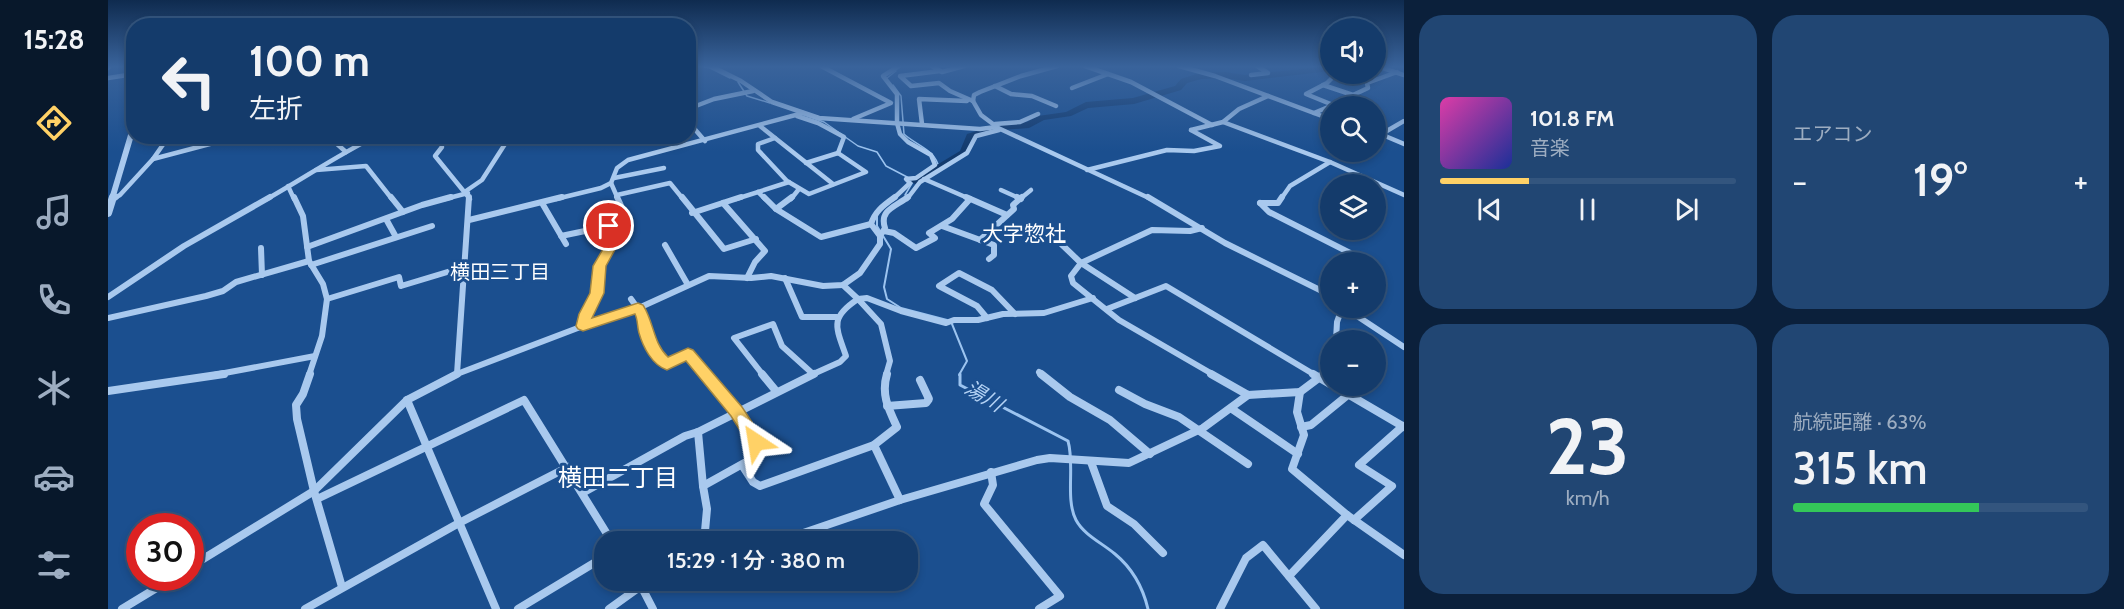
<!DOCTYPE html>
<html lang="ja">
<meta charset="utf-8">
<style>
:root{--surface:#143b6b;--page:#214673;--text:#f1f3f6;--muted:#9dadc1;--line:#33557e;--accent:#ffd166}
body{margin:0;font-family:Cabin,"Noto Sans JP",sans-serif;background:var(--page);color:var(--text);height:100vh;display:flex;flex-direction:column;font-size:22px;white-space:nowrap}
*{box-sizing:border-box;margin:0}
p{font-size:20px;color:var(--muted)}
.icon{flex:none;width:33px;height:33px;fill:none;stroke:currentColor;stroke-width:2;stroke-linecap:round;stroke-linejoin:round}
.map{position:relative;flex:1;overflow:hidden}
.panel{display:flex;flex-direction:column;gap:15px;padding:15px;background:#0b203b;width:720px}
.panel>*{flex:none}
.hud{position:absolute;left:18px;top:18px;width:570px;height:126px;border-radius:24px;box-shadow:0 3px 9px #0003,0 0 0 2px var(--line);background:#143b6b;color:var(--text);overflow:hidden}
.fabs{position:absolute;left:1212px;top:18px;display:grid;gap:12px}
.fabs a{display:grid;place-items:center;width:66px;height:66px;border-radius:50%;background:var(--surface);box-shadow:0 3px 9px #0003,0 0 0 2px var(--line);font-size:30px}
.speed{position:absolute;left:18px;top:513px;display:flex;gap:12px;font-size:30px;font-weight:700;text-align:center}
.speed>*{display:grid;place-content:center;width:78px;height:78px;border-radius:50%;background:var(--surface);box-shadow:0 3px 9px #0003,0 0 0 2px var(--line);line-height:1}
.speed .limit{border:9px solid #d22;background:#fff;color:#111}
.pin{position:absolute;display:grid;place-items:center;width:51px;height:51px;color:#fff;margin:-26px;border:3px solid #fff;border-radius:50%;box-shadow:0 2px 6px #0007}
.me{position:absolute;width:66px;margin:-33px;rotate:327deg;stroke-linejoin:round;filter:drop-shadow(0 0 4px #0008)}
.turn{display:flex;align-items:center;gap:21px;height:126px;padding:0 24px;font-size:27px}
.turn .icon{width:78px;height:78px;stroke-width:2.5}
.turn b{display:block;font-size:42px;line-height:51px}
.big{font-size:45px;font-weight:600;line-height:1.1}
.panel .tile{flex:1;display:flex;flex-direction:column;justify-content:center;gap:9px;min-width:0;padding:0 21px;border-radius:24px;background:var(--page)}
.panel .dial{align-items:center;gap:0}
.dial b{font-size:78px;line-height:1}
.song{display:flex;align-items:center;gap:18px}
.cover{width:72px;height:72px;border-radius:9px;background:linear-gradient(135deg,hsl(320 70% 55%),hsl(230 70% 35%))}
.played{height:6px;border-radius:3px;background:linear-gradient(90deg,var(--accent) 30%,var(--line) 30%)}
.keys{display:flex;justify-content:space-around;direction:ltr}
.heat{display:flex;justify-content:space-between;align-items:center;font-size:33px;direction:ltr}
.charge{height:9px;border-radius:4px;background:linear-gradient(90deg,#34c759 63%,var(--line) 0)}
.panel .tiles{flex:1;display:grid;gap:15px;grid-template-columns:repeat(2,1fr)}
.trip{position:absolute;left:486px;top:531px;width:324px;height:60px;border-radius:24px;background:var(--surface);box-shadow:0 3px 9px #0003,0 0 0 2px var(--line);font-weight:600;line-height:60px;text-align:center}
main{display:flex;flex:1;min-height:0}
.tab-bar{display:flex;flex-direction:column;width:108px;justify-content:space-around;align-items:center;background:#08182b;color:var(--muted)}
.tab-bar .icon{width:42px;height:42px}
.tab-bar .selected{color:var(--accent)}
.tab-bar b{font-size:27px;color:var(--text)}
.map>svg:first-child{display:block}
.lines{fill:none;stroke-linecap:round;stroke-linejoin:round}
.stream-far2{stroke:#9cc4f0;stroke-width:1.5}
.stream-far1{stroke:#9cc4f0;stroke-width:2}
.stream{stroke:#9cc4f0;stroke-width:3}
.river{fill:#123a6d;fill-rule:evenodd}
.minor-far2{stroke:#a9c9ee;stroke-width:4.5}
.minor-far1{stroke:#a9c9ee;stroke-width:6}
.minor{stroke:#a9c9ee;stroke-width:8}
.tertiary-far1{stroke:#a9c9ee;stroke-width:6}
.tertiary{stroke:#a9c9ee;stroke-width:8}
.route{fill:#ffd166;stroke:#a68842;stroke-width:1.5}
.labels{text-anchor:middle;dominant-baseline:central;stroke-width:6;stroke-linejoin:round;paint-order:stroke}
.neighbourhood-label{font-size:20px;fill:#fff;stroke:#1b4f8f}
.water-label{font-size:20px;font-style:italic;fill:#b5d3f5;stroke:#1b4f8f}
.quarter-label{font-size:21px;fill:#fff;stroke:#1b4f8f}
.near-neighbourhood-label{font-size:24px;fill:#fff;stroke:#1b4f8f}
</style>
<main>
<nav class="tab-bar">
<b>15:28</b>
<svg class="icon selected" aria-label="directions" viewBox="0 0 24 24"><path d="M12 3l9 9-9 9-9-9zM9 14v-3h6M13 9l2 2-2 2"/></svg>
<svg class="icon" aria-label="music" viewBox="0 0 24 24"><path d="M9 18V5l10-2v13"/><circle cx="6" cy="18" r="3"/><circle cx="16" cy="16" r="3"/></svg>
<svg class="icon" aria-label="phone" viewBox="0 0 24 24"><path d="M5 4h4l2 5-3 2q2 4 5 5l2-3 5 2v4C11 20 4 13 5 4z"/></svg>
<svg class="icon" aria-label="climate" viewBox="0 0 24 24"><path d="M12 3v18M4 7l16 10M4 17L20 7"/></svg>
<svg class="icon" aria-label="car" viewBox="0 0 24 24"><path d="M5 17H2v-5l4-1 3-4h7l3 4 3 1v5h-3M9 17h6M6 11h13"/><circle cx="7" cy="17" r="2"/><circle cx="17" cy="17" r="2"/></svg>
<svg class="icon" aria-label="filters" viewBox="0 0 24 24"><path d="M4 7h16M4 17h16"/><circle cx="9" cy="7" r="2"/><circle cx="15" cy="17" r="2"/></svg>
</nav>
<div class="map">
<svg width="1296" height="609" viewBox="0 0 1296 609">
<rect width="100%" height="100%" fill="#1b4f8f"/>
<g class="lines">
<g class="stream-far2">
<polyline points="592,66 602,68 622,78"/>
<polyline points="779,78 788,71"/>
<polyline points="630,82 639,96 662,103"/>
<path d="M785,85l8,11 3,38c13,12 31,15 35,34"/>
<polyline points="693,114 716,122 750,146 769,152 778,166 801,178"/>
<polyline points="797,195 806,180"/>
</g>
<g class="stream-far1">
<polyline points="769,216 769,226 783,249 776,287 779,299 793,308 839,320"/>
<polyline points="844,324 859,361 851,375"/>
</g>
<path class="stream" d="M852,374v11l108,56c7,24 -3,58 8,79 8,15 26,23 39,34 17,14 28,34 33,55"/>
<g class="river">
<polygon points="1222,66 1222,71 1137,81 1117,78 1093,79 1079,83 1073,90 1026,104 980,108 963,116 936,120 921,128 894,130 889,127 894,124 919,122 930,116 958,112 978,102 1025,98 1067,86 1073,79 1092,73 1117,72 1137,75"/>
<polygon points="884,126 889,129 887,131 867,138 860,155 811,183 807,184 802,181 852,151 859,134"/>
</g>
<g class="minor-far2">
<polyline points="603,66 633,81 664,102 711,118 872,129 888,127 1043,199"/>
<polyline points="713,66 783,103 745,119"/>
<polyline points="824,66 834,72 856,66"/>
<polyline points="977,66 1023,82 1104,125"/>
<polyline points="1071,66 1107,76 1222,119"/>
<polyline points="1269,66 1296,75"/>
<polyline points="0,68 2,66"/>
<polyline points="832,71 792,76 803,86 831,83 842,91 865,101"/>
<polyline points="1143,75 1160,73 1149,66"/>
<polyline points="0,78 26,74"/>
<polyline points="1215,85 1245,95 1260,88 1259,83 1289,72"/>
<polyline points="887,86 903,94 924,96 948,106"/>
<polyline points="964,88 1000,74"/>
<polyline points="865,101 866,95 872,92 913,76 949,66"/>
<polyline points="865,101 873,115 889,127"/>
<polyline points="580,109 606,99 645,91"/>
<polyline points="1206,113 1225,105 1198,94 1219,83 1228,74"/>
<polyline points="689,116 710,123 736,137 730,153"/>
<polyline points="1115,122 1222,162 1296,195"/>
<polyline points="814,124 811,99 859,101"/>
<polyline points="887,124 912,122 930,114"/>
<polyline points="584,126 597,141"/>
<polyline points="652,126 725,184"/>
<polyline points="1083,130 1115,122 1131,109 1160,96"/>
<polyline points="1268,133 1277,132 1296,121"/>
<polyline points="1270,133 1296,144"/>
<polyline points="226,136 229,144 238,152"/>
<polyline points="331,136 334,147 327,156 362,199"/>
<polyline points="667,138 650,144 650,150 679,181 701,194 758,172 730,153 698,163"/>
<polyline points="45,159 132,136"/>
<polyline points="208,170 258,166 284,199"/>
<polyline points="979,170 1059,150 1086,151 1112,146 1083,130"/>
<polyline points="506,178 556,168"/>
<polyline points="816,179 862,199"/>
<polyline points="503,183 510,199"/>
<polyline points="180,186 186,199"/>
<polyline points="893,190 913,199"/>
<polyline points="358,191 374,180 397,144 405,136"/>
<polyline points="650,192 657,199"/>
<polyline points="509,195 562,183 575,199"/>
<polyline points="5,199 12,195 45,159 61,136"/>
<path d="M159,199c37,-21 71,-44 109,-63"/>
<polyline points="337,199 360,193"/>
<polyline points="448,199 493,188 503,183 509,168 520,160 695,113"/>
<polyline points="628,199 681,182"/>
<polyline points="683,199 691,189"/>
<polyline points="785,199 802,183 798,179 808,178 827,165 823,155 800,142 792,134 789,123 789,94 775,76 791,66"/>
<polyline points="799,199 812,182 859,153 868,136 891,130"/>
<polyline points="912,199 923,190"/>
<polyline points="1173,199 1182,186 1222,162"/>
</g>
<g class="minor-far1">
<polyline points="186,197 195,216 201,261 215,284 219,299 214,336 201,375"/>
<polyline points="283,197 295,212"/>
<polyline points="574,197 616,249 648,239"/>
<polyline points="656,197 668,209 684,197"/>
<polyline points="858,197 899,215"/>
<polyline points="909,197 913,199"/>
<polyline points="1040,197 1117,243 1222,295"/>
<polyline points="5,199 8,197"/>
<polyline points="434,203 458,244"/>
<polyline points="615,203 657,251 647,262 639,278"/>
<polyline points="1152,203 1161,212 1250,257"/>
<polyline points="1152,203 1170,203 1174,197"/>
<polyline points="668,209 713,237 763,224"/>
<polyline points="584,213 633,197"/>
<polyline points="278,219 288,237"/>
<polyline points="361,220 454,197"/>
<polyline points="834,226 886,245 886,255 881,259"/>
<polyline points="923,227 948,239 973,263 1027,298"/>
<polyline points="1094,228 1082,231 1044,230 973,263 963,276 965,283 1011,320 1106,375"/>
<polyline points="776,231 786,233 808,248 827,238 821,233 844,219 862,199"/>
<polyline points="453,236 501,226"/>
<path d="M772,236l-9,-12c4,-13 13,-19 24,-27"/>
<polyline points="872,240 906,209 905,205 914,197"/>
<polyline points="557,245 580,285"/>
<polyline points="199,247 314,205 343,197"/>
<polyline points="153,248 154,275"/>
<polyline points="203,265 324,226"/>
<polyline points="677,278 694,317 729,317"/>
<polyline points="735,285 750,299 759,298 793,311 838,323 846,320 870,320 895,314 936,313 985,298"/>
<polyline points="0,297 76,246 162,197"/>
<polyline points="219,299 291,277 293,286 356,267"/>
<path d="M523,299c4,6 11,13 13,20 7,22 4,29 23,45l21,-10 18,21"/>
<polyline points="1237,308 1296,347"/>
<polyline points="999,309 1058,286 1207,375"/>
<polyline points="0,318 98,296 115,291 128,282 201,261"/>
<polyline points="879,318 869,306 831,286 851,273 884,290 907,314"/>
<polyline points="475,326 478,314 489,293 491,266 504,244 501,226 515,210 509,197"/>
<polyline points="1228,340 1229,322 1234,308"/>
<polyline points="931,372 935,375"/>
<path d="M349,374l126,-48 60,-20 66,-30 42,2 20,-2 52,10 20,-1 17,-12 20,-29v-8l5,-8c-6,-18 10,-21 23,-31"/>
<polyline points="106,375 207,356"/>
<polyline points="347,375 349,374 361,197"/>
<polyline points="655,375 626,338 665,324 674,346 705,374"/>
<path d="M703,375l29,-13 6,-6c-10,-29 -17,-38 12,-57l23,25 9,37 -4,14"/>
<polyline points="1214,375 1222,369"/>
</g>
<g class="minor">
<polyline points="202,374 195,394 188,405 189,419 206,491 234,587"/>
<polyline points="654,374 668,391"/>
<polyline points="933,374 962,397 1002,420 1042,454"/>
<polyline points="1103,374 1140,395 1192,392 1216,374"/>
<polyline points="1205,374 1222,384"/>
<polyline points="1226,386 1296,427"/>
<polyline points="1011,390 1037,404 1071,417 1140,464"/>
<polyline points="0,391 116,374"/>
<polyline points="1192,392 1189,412 1196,435 1184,469 1239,515 1296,555"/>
<polyline points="299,400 388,609"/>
<polyline points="779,406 818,403 821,399 812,380"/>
<polyline points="1124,409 1190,454"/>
<polyline points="1193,427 1203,425 1241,394"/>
<polyline points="590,432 595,486"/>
<polyline points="766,445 792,500"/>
<polyline points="983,462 999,506 1026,524 1055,553"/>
<path d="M634,465l11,17 7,4 114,-41 23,-18c-9,-19 -16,-33 -10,-53"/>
<polyline points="883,472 885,485 876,504 952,596 931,609"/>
<polyline points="476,492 577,436 590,432 706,374"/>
<polyline points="209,499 416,400 504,542"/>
<polyline points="1246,520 1284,486 1251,465 1295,426"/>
<polyline points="596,542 599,509 595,486 656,452 629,411 597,374"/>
<polyline points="669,542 792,500 929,460 942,458 1021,463 1095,428 1140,395"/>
<polyline points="82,567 206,491 299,400 349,374"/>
<polyline points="1181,576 1239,515"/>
<polyline points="530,580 545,609"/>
<polyline points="14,609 65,578"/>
<polyline points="197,609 351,523 460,467"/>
<polyline points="410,609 496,557"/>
<polyline points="501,609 533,586 551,580"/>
<polyline points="1112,609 1138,558 1155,545 1208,609"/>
</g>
<polyline class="tertiary-far1" points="4,199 26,125"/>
<polyline class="tertiary" points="0,213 5,197"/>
</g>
<linearGradient id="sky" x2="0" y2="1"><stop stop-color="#0f2b4f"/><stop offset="0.44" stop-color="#39639b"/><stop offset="1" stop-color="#39639b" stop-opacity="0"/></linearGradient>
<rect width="1296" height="151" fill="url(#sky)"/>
<path class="route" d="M501,223l6,3 3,18 -12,22 -2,27 -12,25 46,-15 5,2c11,17 10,38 25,52l20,-9 5,2 49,57 23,35 -3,4 -6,2 -6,-2 -19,-30 -45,-55 -19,9c-15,-5 -24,-23 -28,-37 -2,-7 -1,-13 -4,-19l-52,17 -5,-2 -2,-3 3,-12 11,-21 3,-27 13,-22 -3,-18z"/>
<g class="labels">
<g class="neighbourhood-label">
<text x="392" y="272">横田三丁目</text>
</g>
<g class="water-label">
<text transform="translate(876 396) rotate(31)">湯川</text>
</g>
<g class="quarter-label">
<text x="916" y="233">大字惣社</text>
</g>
<g class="near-neighbourhood-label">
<text x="510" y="477">横田二丁目</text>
</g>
</g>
</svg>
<div class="fabs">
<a><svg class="icon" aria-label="sound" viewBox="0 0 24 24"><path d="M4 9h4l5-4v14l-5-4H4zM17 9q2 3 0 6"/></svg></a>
<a><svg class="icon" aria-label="search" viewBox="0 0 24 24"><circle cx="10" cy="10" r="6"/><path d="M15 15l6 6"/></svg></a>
<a><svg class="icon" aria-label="layers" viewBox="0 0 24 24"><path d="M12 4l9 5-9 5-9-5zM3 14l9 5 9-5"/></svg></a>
<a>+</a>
<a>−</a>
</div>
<div class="speed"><div class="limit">30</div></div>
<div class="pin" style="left:501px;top:226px;background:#d93025"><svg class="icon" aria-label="arrive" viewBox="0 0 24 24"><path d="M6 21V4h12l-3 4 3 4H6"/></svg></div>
<svg class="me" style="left:648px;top:442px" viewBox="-20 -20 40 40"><path d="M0-17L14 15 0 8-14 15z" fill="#ffd166" stroke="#fff" stroke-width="4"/></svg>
<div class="trip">15:29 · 1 分 · 380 m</div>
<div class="hud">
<div class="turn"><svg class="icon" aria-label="left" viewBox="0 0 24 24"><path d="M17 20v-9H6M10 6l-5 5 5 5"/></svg><div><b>100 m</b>左折</div></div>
</div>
</div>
<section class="panel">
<div class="tiles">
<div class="tile">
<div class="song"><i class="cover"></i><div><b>101.8 FM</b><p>音楽</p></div></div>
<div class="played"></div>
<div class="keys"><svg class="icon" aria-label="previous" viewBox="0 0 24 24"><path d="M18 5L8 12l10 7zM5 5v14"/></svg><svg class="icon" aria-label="pause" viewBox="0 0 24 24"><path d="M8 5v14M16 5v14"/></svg><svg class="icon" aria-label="next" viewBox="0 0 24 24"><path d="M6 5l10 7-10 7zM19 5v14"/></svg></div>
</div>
<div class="tile"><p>エアコン</p>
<div class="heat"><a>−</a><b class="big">19°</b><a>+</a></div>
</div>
<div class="tile dial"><b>23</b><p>km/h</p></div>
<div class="tile"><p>航続距離 · 63%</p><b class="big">315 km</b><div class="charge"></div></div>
</div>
</section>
</main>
